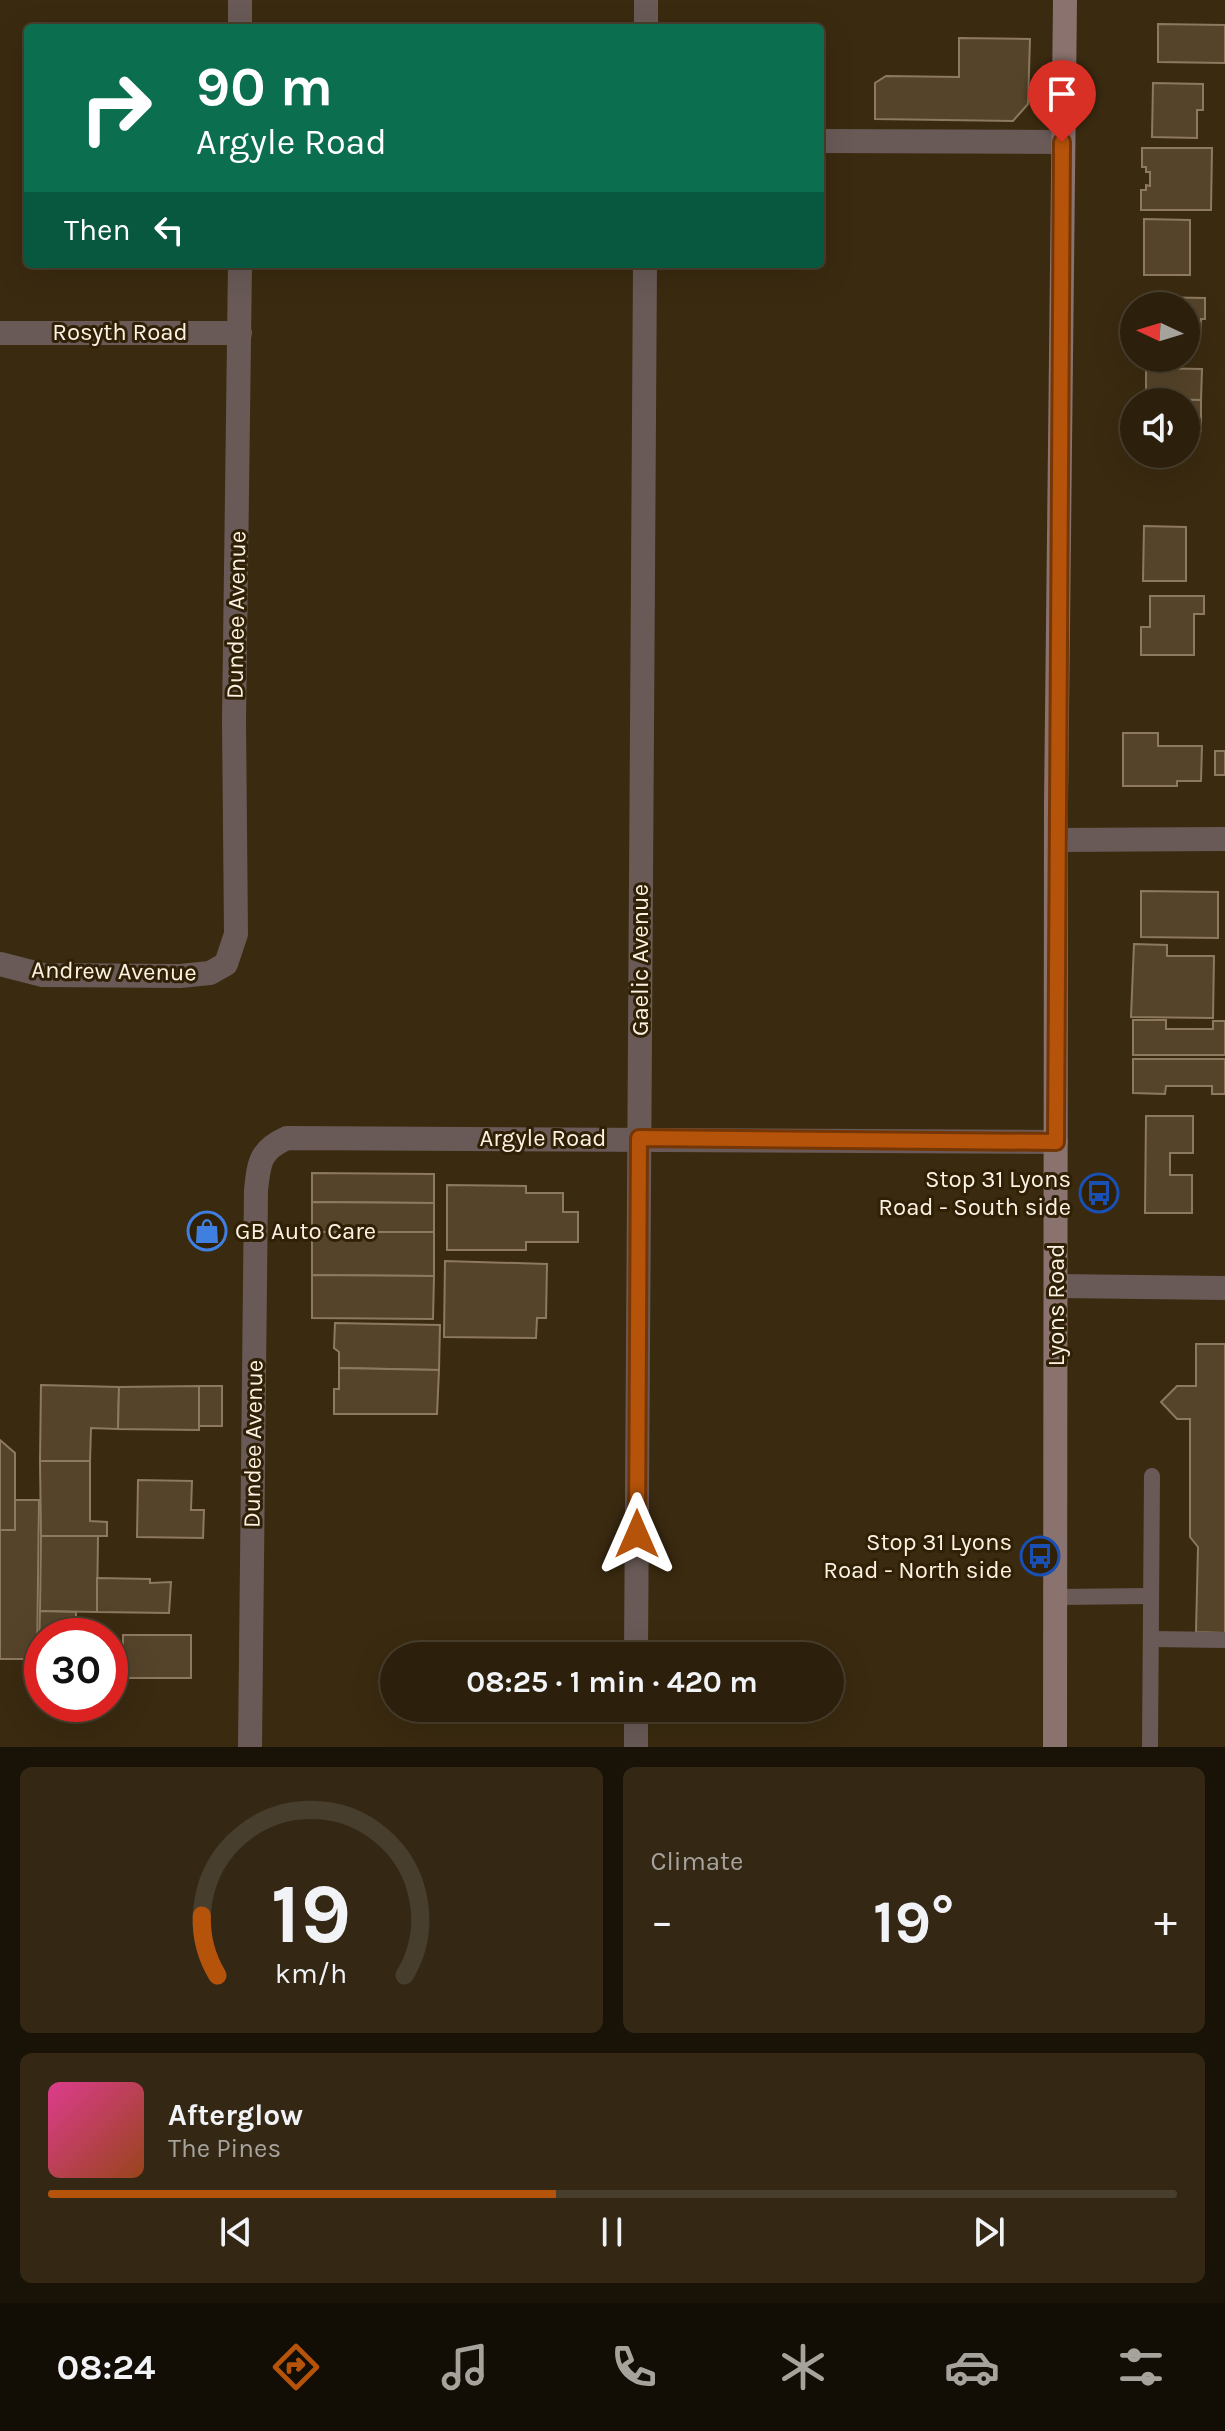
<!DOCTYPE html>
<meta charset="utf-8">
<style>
:root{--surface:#2c200c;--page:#342815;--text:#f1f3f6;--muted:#a6a39d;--line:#483e2d;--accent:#b45309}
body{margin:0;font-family:Karla,sans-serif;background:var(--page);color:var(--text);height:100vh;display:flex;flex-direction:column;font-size:30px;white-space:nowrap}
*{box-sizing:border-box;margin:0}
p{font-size:26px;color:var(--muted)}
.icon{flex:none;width:44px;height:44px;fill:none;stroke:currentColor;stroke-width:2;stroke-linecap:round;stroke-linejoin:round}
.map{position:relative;height:1747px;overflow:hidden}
.details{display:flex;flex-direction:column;gap:20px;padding:20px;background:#181207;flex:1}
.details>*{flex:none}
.guide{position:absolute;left:24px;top:24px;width:800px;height:244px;border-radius:8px;box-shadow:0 8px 32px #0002,0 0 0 2px var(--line);background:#0b6e4f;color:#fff;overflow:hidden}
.needle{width:52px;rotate:274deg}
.fabs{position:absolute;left:1120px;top:292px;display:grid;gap:16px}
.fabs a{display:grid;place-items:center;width:80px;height:80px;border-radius:50%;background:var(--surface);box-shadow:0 8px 32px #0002,0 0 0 2px var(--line);font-size:40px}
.speed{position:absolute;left:24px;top:1618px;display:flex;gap:16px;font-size:40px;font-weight:700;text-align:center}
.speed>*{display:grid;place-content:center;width:104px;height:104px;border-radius:50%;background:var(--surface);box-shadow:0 8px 32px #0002,0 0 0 2px var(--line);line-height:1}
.speed .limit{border:12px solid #d22;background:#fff;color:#111}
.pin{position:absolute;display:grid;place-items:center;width:68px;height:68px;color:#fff;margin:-82px -34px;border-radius:50% 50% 50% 0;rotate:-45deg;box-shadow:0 0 8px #0007}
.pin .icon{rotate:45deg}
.me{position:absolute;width:88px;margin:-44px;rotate:0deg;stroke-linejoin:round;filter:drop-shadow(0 0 6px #0008)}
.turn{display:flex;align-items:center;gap:28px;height:168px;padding:0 40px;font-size:36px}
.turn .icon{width:104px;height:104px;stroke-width:2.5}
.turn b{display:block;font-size:56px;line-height:68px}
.then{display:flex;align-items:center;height:76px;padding:0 40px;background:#0003;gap:16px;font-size:30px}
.big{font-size:60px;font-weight:700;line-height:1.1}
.details .card{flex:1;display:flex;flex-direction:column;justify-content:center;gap:12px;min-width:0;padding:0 28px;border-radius:12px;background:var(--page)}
.details .dial{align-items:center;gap:0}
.dial svg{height:208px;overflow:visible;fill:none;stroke:var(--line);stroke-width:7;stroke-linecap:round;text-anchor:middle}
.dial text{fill:var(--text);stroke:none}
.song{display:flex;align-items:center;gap:24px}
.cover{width:96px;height:96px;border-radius:12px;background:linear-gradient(135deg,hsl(330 70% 55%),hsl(20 70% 35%))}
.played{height:8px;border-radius:4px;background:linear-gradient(90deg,var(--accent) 45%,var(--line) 45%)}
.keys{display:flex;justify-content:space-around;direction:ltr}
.heat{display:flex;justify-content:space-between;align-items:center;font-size:44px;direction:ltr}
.details .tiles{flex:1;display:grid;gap:20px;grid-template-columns:1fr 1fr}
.card:last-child{grid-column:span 2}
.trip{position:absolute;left:380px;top:1642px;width:464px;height:80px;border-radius:40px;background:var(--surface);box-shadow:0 8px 32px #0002,0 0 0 2px var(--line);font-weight:700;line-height:80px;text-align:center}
.tab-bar{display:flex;height:128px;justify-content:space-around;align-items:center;background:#120d05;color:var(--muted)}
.tab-bar .icon{width:56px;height:56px}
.tab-bar .selected{color:var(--accent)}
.tab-bar b{font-size:36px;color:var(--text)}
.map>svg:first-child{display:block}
.building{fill:#55442a;stroke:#8c795e;stroke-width:2}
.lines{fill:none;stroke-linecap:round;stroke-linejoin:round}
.lane{stroke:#695a57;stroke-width:16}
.street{stroke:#695a57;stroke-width:24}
.secondary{stroke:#8a726e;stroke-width:24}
.route-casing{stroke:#753606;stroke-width:20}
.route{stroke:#b45309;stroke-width:14}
.labels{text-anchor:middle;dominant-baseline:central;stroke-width:6;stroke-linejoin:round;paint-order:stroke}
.street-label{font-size:24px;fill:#fcf2e3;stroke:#2f2006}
.poi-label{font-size:24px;fill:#fcf2e3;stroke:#2f2006;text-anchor:end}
</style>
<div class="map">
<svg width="1225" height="1747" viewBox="0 0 1225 1747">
<rect width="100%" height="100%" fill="#3a2a10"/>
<g class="building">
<polygon points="1158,24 1225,25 1225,63 1158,62"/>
<polygon points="959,38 1030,39 1028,104 1013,121 875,119 875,83 886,76 959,77"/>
<polygon points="1153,83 1203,84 1203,110 1197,110 1197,138 1152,137"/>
<polygon points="1142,148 1212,148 1211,210 1141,210 1141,190 1146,190 1146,185 1150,186 1150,172 1146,172 1146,167 1142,167"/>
<polygon points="1144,219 1190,220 1190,275 1144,275"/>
<polygon points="1150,297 1205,298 1205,319 1201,319 1200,337 1186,337 1186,306 1150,306"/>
<polygon points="1146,368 1202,369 1201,400 1146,399"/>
<polygon points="1146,399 1201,400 1201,431 1186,431 1186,402 1146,402"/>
<polygon points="1144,526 1186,527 1186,581 1143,581"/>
<polygon points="1150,596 1204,596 1204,614 1194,614 1194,655 1141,655 1141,627 1150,627"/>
<polygon points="1123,733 1158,733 1158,746 1202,746 1201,781 1177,781 1177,786 1123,786"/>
<rect x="1215" y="751" width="10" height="24"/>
<polygon points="1141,891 1218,892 1218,938 1141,937"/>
<polygon points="1134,944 1167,945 1167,956 1214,956 1213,1018 1131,1017"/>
<polygon points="1133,1020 1166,1020 1166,1029 1213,1029 1213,1021 1225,1021 1225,1055 1133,1055"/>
<polygon points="1133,1059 1225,1059 1225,1094 1212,1094 1212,1086 1166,1086 1165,1094 1133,1093"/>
<polygon points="1146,1116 1193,1116 1193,1153 1170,1153 1170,1175 1192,1175 1192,1213 1145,1213"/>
<polygon points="312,1173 434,1174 434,1203 312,1202"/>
<polygon points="447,1185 526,1186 526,1193 563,1193 563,1212 578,1212 578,1242 526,1242 526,1250 447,1250"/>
<polygon points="312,1202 434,1203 434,1232 312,1232"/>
<polygon points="312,1232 434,1232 434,1276 312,1275"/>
<polygon points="445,1261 547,1264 546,1318 537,1318 536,1338 444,1337"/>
<polygon points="312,1275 434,1276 433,1319 312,1318"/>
<polygon points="335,1323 440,1325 439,1370 339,1368 339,1352 334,1348"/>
<polygon points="1196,1344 1225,1344 1225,1633 1196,1632 1198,1547 1190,1537 1190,1419 1177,1419 1161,1402 1177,1386 1196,1386"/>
<polygon points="339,1368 439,1370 437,1414 334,1414 334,1389 339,1389"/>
<polygon points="41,1385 119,1387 118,1429 91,1428 90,1461 40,1461"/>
<polygon points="199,1386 199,1430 118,1429 119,1387"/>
<rect x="199" y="1386" width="23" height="40"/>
<polygon points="0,1440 15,1453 15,1530 0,1530"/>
<polygon points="40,1461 90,1461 90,1521 107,1522 107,1536 41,1536"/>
<polygon points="138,1480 192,1481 191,1510 204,1510 203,1538 137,1537"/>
<polygon points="15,1500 39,1500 37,1659 0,1659 0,1530 15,1530"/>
<polygon points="41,1536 98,1536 97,1612 40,1611"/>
<polygon points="97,1578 150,1579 150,1583 171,1582 169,1613 97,1612"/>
<polygon points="40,1611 76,1612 76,1636 42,1636 42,1688 38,1688"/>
<rect x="123" y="1635" width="68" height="43"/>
</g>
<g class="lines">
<g class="lane">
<polyline points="1056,1597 1151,1596"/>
<polyline points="1151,1639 1225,1640"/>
<polyline points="1150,1747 1152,1476"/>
</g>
<g class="street">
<polyline points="240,28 240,0"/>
<polyline points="646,28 646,0"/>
<polyline points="820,141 1062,142"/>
<polyline points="0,333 240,333"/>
<polyline points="1056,840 1225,839"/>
<polyline points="0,964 43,975 180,976 210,973 226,964 236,934 234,721 240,264"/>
<polyline points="1057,1286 1225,1288"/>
<polyline points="636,1656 645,264"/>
<path d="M250,1747l6,-557c3,-28 4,-40 31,-52l769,4"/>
<polyline points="636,1747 636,1708"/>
</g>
<polyline class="secondary" points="1055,1747 1056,804 1065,0"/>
</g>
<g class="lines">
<defs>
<polyline id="route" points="637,1534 639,1138 1056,1142 1062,142"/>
</defs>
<use href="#route" class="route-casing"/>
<use href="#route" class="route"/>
</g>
<defs>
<symbol id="bus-ring" viewBox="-11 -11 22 22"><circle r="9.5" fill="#2f2006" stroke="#1a4fb4" stroke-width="1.5"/><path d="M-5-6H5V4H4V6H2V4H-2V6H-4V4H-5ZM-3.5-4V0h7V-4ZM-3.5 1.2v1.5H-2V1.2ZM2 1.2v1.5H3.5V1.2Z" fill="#1a4fb4"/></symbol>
<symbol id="shop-ring" viewBox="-11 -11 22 22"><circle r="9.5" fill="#2f2006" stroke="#3f7fe0" stroke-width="1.5"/><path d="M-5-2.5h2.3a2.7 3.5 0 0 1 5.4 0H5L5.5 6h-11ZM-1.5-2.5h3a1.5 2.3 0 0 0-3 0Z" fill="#3f7fe0"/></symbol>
</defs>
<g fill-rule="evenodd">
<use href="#bus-ring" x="1077" y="1171" width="44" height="44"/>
<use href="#shop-ring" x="185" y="1209" width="44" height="44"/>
<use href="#bus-ring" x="1018" y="1534" width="44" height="44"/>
</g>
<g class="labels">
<g class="street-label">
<text x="120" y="332">Rosyth Road</text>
<text transform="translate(236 615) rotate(-89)">Dundee Avenue</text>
<text transform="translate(640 960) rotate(-90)">Gaelic Avenue</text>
<text transform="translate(114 971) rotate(1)">Andrew Avenue</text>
<text x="543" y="1138">Argyle Road</text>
<text transform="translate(1056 1305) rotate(-90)">Lyons Road</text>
<text transform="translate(253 1444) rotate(-89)">Dundee Avenue</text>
</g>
<g class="poi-label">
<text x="1071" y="1179">Stop 31 Lyons<tspan x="1071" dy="28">Road - South side</tspan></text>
<text x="235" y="1231" text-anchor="start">GB Auto Care</text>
<text x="1012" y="1542">Stop 31 Lyons<tspan x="1012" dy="28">Road - North side</tspan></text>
</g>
</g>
</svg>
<div class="fabs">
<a><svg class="needle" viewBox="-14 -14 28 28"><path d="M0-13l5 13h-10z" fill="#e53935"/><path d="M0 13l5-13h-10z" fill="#a6a39d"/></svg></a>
<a><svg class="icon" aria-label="sound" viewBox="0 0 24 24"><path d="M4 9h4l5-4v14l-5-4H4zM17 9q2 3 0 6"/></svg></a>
</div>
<div class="speed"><div class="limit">30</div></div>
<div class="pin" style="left:1062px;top:142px;background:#d93025"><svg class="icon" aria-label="arrive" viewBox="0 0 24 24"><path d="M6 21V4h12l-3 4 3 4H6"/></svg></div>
<svg class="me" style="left:637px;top:1534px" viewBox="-20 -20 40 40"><path d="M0-17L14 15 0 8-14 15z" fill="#b45309" stroke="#fff" stroke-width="4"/></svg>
<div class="trip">08:25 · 1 min · 420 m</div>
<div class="guide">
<div class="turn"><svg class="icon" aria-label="right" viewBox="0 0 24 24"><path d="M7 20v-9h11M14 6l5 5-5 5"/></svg><div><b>90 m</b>Argyle Road</div></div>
<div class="then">Then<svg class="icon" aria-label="left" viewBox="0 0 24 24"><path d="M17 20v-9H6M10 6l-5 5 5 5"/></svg></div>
</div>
</div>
<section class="details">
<div class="tiles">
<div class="card dial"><svg viewBox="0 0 100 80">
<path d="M14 69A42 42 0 1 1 86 69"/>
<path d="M14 69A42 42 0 0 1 8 46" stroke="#b45309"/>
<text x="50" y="56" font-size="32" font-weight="700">19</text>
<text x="50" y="72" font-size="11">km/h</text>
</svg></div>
<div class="card"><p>Climate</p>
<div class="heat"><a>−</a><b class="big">19°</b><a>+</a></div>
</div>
<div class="card">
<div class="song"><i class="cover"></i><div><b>Afterglow</b><p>The Pines</p></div></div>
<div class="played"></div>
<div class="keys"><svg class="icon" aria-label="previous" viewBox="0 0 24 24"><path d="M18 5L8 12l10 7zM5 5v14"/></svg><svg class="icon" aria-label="pause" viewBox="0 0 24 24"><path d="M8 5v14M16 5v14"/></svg><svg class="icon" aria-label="next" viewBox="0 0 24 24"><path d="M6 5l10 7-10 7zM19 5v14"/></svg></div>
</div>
</div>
</section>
<nav class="tab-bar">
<b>08:24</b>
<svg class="icon selected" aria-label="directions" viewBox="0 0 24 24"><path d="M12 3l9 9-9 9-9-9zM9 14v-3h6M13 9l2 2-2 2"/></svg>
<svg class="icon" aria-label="music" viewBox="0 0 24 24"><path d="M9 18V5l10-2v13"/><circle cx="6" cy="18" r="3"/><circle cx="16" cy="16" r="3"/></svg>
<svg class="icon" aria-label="phone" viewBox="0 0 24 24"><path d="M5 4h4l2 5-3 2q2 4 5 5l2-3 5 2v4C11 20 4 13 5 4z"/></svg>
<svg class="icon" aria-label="climate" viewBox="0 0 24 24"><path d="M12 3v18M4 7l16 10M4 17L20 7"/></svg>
<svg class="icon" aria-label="car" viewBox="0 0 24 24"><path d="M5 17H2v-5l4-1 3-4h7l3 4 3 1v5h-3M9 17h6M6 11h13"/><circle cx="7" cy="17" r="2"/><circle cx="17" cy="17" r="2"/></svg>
<svg class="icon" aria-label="filters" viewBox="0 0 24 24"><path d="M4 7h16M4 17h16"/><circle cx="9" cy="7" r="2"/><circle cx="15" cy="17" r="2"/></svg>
</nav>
